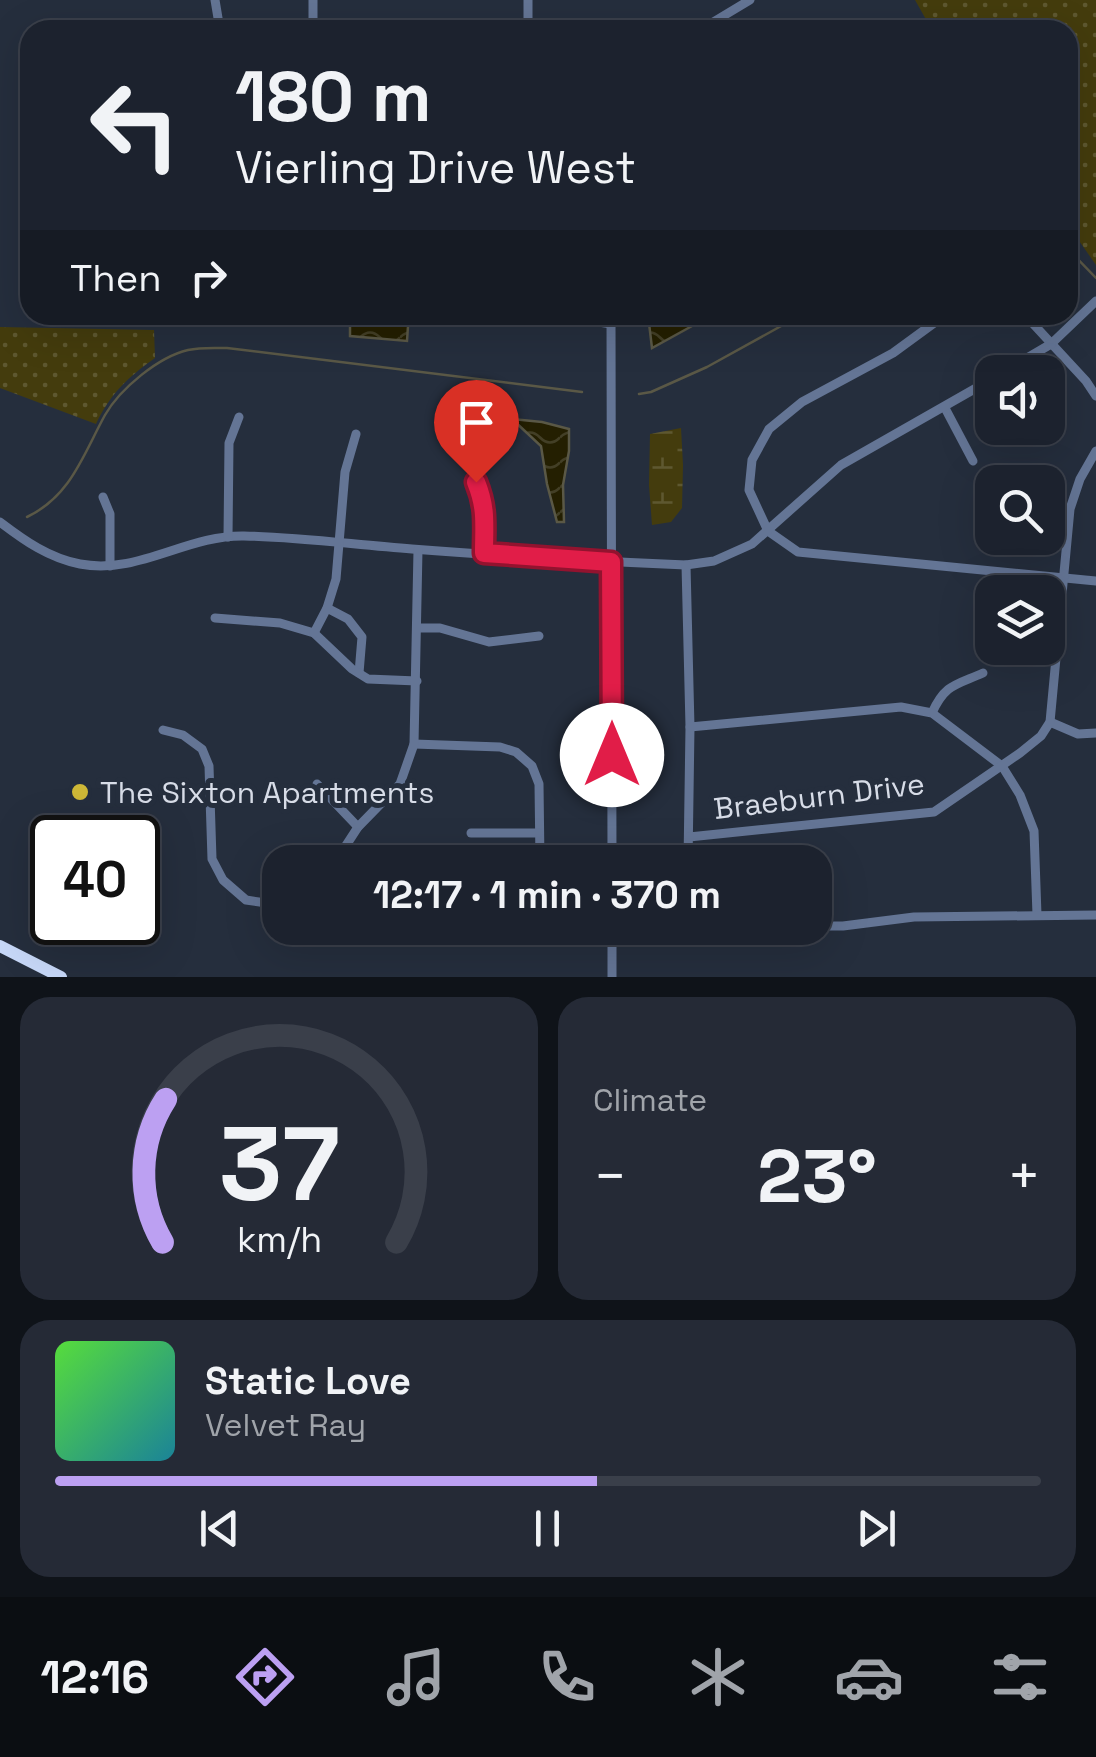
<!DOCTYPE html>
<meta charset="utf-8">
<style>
:root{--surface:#1c222e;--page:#252a36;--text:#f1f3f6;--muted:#a0a4aa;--line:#3a3f4a;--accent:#bca0f2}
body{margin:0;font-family:"Space Grotesk",sans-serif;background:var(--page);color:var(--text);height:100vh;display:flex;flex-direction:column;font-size:38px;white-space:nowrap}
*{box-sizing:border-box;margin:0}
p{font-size:32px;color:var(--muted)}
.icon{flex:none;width:55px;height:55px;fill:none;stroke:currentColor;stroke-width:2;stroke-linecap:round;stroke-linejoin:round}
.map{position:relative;height:977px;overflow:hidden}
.panel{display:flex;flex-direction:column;gap:20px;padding:20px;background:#0f1319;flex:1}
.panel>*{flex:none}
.hud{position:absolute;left:20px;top:20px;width:1058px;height:305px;border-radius:30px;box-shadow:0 10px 40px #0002,0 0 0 2px var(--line);background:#1c222e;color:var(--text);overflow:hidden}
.fabs{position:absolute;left:975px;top:355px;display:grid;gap:20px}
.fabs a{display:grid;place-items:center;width:90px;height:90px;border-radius:20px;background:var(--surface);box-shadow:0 10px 40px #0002,0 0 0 2px var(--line);font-size:50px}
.speed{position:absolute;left:30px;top:815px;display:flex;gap:20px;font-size:50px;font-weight:700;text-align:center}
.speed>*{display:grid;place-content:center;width:130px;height:130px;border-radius:50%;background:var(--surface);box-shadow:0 10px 40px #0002,0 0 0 2px var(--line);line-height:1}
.speed .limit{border:5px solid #111;border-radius:15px;background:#fff;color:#111}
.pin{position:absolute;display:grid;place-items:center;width:85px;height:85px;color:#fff;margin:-102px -42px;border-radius:50% 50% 50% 0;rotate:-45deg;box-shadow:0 0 10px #0007}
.pin .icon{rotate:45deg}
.me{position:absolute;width:110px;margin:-55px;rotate:0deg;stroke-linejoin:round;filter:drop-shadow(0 0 8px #0008)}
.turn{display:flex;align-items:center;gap:35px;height:210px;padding:0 50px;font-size:45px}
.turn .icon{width:130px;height:130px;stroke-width:2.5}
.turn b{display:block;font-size:70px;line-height:85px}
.then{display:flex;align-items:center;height:95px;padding:0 50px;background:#0003;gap:20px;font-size:38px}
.big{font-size:75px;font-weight:700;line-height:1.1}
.panel .card{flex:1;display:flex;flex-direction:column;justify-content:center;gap:15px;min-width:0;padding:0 35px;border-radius:30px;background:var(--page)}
.panel .dial{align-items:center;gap:0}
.dial svg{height:260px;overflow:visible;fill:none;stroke:var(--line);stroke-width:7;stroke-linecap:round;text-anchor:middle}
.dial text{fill:var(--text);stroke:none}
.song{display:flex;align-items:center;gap:30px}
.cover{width:120px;height:120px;border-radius:15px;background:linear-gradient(135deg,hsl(110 70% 55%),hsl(190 70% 35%))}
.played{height:10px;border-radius:5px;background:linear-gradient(90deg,var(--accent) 55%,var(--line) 55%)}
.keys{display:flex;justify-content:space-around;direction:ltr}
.heat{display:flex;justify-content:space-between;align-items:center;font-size:55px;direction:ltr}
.panel .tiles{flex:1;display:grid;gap:20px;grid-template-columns:1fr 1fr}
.card:last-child{grid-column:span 2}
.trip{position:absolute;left:262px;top:845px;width:570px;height:100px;border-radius:30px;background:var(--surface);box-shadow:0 10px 40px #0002,0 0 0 2px var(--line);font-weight:700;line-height:100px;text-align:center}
.dock{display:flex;height:160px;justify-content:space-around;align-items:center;background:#0b0e12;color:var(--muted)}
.dock .icon{width:70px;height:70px}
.dock .current{color:var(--accent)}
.dock b{font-size:45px;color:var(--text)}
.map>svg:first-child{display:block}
.wetland{fill:url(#wetland-marsh)}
.park{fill:url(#park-dots)}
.water{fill:url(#water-waves);stroke:#5a5846;stroke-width:2.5}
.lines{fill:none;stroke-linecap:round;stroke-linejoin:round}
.stream{stroke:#5a5846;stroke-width:2.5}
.minor{stroke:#647595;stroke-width:9}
.highway{stroke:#c7d8f8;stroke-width:12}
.route-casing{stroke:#92132f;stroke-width:25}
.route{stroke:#e11d48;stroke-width:18}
.poi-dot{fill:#ceb837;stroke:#252e3d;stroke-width:4}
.labels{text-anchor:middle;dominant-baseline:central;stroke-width:10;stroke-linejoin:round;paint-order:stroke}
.poi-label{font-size:30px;fill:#d7dce7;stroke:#252e3d;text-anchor:start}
.street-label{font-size:30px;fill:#d7dce7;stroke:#252e3d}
</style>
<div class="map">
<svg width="1096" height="977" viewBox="0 0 1096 977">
<defs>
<pattern id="wetland-marsh" width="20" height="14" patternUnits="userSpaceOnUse" patternTransform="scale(2.5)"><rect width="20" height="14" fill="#443c0d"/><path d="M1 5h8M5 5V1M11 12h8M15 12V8" fill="none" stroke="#5e5830"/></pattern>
<pattern id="park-dots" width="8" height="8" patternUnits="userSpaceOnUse" patternTransform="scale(2.5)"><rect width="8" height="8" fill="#443c0d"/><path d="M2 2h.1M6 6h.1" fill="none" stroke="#5e5830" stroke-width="1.8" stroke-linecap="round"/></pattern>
<pattern id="water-waves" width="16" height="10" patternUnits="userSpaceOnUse" patternTransform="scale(2.5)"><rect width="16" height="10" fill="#241f01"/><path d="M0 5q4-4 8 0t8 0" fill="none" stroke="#433f26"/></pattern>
</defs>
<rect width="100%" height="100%" fill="#252e3d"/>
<polygon class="wetland" points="681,428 683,465 682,508 671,522 652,525 649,485 650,434"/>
<g class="park">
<polygon points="915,0 1096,0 1096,265 1068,225 1068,30 932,30"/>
<path d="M0,327l154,3 1,28c-28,20 -44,35 -59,66l-96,-36z"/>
</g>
<g class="water">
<polygon points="648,315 712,315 652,348"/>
<polygon points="350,316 408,326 407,341 350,336"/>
<polygon points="512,419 542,422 569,429 569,451 563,485 564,522 557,522 547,484 541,446"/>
</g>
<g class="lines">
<g class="stream">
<polyline points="1068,249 1096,278"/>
<polyline points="639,394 651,392 707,367 801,315"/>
<path d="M27,517c44,-21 56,-62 78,-102 15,-26 53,-58 83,-65 13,-3 26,-2 39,-2l355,44"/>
</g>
<g class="minor">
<polyline points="215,0 220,30"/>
<polyline points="528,0 528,30"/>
<polyline points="313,30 313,0"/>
<polyline points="700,30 750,0"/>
<polyline points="557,315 611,324"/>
<polyline points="611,315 612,862"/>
<polyline points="945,315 893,353 802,402 769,429 752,460 749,490 768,531 798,552 1096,581"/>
<polyline points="1025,315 1086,381 1096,396"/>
<polyline points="1003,372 1051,344 1096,301"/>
<polyline points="945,408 973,461"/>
<polyline points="476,482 485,512 484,553"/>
<polyline points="103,497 110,514 110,566"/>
<path d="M0,522c25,19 49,36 80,42 59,11 106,-29 164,-28 56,1 112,9 168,13 91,7 183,12 274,16l28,-4 38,-17 89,-79 151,-86"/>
<polyline points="228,537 229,443 239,417"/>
<polyline points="686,565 690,727 688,862"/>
<polyline points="327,608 348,619 362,637 359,673"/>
<polyline points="215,618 280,623 314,633 352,669 368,679 417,681"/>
<polyline points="418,628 440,628 489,642 539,636"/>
<polyline points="314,633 327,608 336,579 345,472 356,434"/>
<path d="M932,713c13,-29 24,-28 51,-40"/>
<polyline points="1050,722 1078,734 1096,733"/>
<polyline points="690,727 901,707 932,713 1002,766 1020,795 1034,831 1037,915"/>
<polyline points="163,730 183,735 202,749 209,766 212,859 223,880 246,900 280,905"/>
<polyline points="414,744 500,747 516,752 532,766 539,784 540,862"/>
<polyline points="317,784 358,827"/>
<polyline points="471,833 538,833"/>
<polyline points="689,837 934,812 1020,753 1041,736 1050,722 1070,509 1080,479 1096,451"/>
<polyline points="338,862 345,847 358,827 400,784 414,744 418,550"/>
<polyline points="815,926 843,926 914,917 1096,915"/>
<polyline points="479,928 503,930 507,928"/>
<polyline points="612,928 612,977"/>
<polyline points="717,928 774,928"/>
</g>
<polyline class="highway" points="0,946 61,977"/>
</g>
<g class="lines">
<defs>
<path id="route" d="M476,482c11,27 8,43 8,71l127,9 1,193"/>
</defs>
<use href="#route" class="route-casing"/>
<use href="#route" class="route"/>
</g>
<circle class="poi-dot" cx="80" cy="792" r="10"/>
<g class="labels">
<g class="poi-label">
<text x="100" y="792">The Sixton Apartments</text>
</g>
<g class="street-label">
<text transform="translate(819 796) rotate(-7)">Braeburn Drive</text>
</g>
</g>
</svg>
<div class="fabs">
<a><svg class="icon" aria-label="sound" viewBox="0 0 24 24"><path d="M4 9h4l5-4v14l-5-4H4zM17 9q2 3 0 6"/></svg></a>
<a><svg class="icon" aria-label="search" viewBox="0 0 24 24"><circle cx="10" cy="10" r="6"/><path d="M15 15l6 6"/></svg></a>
<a><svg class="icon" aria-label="layers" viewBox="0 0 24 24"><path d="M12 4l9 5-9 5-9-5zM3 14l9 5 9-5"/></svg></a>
</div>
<div class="speed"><div class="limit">40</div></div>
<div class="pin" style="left:476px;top:482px;background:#d93025"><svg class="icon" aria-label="arrive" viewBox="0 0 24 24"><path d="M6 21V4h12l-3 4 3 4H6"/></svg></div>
<svg class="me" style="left:612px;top:755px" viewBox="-20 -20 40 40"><circle r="19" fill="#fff"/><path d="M0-13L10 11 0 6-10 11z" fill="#e11d48"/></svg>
<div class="trip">12:17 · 1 min · 370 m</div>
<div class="hud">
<div class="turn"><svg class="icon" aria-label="left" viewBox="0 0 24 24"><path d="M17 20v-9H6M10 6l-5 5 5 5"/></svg><div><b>180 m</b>Vierling Drive West</div></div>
<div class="then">Then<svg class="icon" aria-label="right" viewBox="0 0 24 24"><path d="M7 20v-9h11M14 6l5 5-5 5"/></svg></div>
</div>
</div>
<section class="panel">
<div class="tiles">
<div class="card dial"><svg viewBox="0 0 100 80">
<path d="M14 69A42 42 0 1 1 86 69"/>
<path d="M14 69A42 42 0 0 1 15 25" stroke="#bca0f2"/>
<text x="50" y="56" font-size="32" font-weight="700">37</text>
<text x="50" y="72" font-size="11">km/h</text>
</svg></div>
<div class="card"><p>Climate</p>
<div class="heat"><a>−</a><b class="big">23°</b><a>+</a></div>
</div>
<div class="card">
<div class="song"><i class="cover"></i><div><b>Static Love</b><p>Velvet Ray</p></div></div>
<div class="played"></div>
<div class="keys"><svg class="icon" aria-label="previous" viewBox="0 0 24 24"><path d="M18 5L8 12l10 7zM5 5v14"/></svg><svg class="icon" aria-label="pause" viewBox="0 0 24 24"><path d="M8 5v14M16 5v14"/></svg><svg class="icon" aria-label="next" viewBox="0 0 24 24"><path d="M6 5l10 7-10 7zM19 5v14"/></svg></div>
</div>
</div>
</section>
<nav class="dock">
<b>12:16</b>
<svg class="icon current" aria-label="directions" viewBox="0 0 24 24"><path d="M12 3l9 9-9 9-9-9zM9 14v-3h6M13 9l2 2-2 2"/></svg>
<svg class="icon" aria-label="music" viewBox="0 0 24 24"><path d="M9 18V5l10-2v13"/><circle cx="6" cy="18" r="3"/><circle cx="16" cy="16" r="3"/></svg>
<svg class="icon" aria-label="phone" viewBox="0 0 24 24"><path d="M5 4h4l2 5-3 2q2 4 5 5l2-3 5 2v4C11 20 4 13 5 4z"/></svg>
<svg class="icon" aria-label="climate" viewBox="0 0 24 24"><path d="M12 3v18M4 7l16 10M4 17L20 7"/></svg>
<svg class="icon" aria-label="car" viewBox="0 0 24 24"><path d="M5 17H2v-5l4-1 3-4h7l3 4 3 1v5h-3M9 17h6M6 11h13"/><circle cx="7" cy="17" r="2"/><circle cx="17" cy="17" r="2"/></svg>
<svg class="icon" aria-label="filters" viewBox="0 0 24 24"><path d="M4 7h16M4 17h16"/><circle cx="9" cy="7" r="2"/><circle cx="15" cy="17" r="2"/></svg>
</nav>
